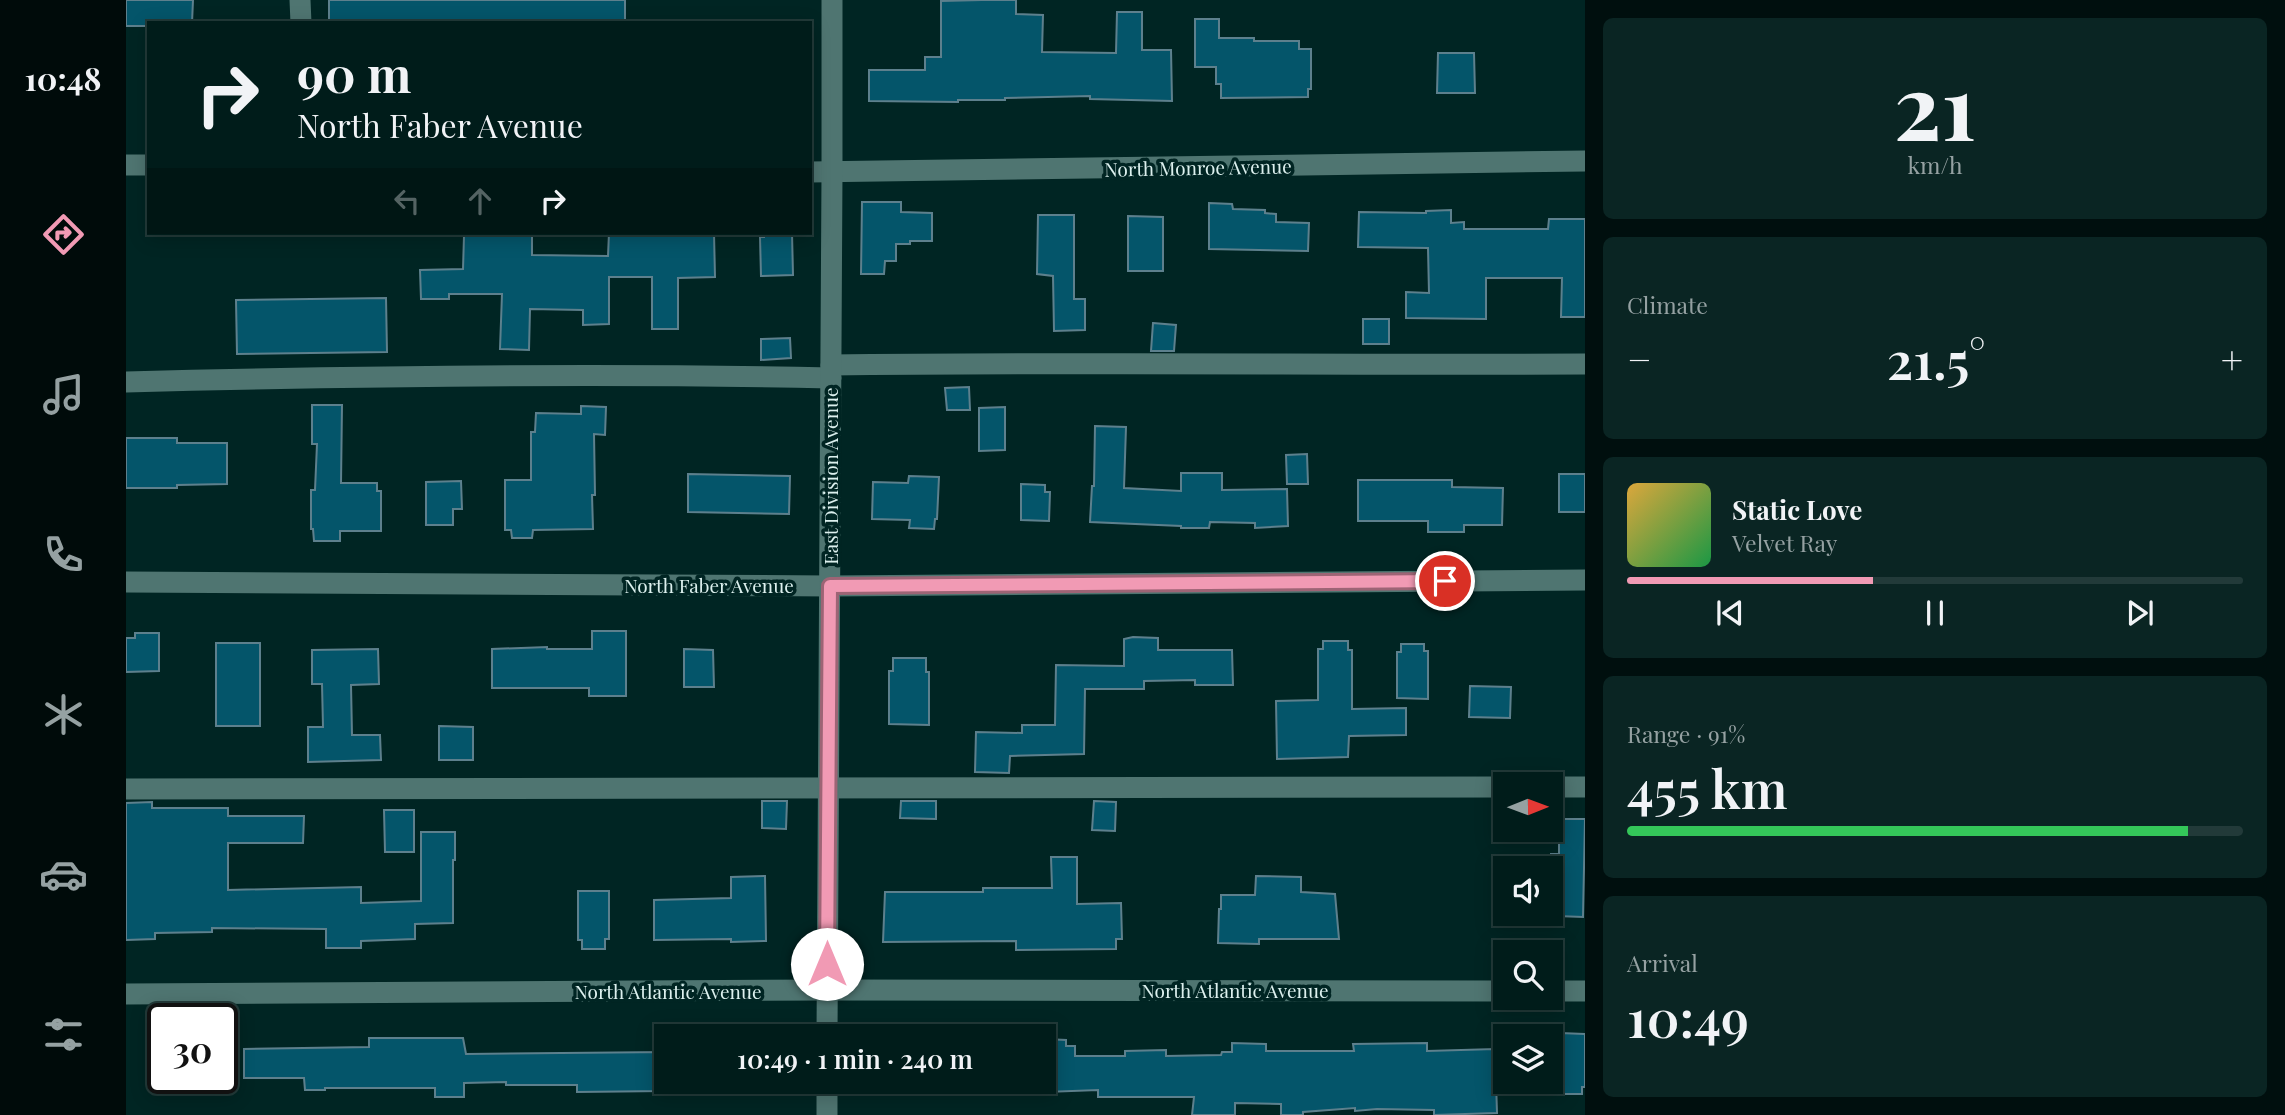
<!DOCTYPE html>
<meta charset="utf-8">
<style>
:root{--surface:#001c1a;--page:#0a2523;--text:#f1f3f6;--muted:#95a1a2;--line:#223a39;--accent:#f19ab4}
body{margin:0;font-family:"Playfair Display",serif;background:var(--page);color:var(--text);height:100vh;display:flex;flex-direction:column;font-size:26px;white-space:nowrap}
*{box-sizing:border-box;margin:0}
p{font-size:23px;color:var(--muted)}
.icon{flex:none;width:38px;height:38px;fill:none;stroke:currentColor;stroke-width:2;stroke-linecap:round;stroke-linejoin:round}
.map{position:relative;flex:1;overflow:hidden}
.panel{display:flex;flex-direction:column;gap:18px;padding:18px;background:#000f0e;width:700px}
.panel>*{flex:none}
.top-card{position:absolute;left:21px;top:21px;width:665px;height:214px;border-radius:0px;box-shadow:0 4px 18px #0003,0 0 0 2px var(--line);background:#001c1a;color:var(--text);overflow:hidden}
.needle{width:46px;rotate:89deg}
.tools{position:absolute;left:1367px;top:772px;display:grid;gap:14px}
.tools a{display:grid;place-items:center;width:70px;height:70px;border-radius:0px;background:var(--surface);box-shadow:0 4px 18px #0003,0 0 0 2px var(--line);font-size:35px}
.speed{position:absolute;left:21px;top:1003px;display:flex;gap:14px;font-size:35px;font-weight:700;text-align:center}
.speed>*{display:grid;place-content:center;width:91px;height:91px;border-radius:50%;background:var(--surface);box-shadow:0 4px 18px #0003,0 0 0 2px var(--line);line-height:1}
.speed .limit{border:4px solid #111;border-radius:10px;background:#fff;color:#111}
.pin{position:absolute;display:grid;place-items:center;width:60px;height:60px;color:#fff;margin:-30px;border:4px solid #fff;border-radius:50%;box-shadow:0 2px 7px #0007}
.me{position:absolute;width:77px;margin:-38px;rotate:0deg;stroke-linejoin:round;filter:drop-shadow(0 0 5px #0008)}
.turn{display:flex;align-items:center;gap:24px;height:147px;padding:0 35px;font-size:32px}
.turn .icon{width:91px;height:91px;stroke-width:2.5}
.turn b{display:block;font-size:49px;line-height:60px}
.lanes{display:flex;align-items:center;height:66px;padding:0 35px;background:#0003;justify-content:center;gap:35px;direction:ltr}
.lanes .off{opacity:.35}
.big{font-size:52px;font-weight:600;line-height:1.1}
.panel .widget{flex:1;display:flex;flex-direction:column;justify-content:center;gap:10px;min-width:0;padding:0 24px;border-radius:10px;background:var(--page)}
.panel .dial{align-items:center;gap:0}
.dial b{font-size:91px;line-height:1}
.song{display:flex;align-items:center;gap:21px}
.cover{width:84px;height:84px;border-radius:10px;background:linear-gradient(135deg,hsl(40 70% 55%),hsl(140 70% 35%))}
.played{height:7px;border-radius:4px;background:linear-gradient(90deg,var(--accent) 40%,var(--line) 40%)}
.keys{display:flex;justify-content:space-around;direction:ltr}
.heat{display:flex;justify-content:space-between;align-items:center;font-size:38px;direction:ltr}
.charge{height:10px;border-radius:5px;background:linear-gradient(90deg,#34c759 91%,var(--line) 0)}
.trip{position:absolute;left:528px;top:1024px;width:402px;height:70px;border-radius:0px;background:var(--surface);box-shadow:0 4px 18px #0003,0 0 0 2px var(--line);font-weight:600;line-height:70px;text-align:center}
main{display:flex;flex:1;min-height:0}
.dock{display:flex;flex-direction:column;width:126px;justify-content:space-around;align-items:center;background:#000b0a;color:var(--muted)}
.dock .icon{width:49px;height:49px}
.dock .active{color:var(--accent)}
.dock b{font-size:32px;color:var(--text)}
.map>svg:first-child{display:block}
.building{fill:#04556a;stroke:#5d808d;stroke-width:2}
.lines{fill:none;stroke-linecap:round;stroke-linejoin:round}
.minor{stroke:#4f7571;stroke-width:21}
.route-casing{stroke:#9d6475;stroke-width:18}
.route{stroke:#f19ab4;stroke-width:12}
.labels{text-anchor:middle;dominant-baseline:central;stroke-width:7;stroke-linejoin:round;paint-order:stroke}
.street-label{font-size:19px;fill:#dcf0ee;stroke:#002523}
</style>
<main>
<nav class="dock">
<b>10:48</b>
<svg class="icon active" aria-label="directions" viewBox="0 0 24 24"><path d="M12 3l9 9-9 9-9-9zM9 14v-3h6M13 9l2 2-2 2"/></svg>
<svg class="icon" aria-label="music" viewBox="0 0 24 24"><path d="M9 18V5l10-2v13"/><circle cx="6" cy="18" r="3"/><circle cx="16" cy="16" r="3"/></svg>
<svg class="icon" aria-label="phone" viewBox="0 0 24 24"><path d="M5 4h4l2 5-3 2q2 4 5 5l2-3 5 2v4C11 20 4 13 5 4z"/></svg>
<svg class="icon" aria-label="climate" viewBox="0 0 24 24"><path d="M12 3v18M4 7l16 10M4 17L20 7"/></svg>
<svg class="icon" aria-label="car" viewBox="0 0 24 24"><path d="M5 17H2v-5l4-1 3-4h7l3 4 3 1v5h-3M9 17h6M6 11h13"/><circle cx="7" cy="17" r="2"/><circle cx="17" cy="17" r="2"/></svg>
<svg class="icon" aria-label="filters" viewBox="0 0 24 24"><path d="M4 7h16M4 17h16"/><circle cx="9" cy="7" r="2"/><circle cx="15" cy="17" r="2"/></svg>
</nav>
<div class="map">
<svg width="1459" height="1115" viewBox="0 0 1459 1115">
<rect width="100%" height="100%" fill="#002523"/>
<g class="building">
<polygon points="0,0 67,0 66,23 23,23 23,26 0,26"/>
<rect x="203" y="0" width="296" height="23"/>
<polygon points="856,0 890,0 890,14 917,15 916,52 990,53 991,12 1016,12 1016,50 1045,50 1046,101 964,99 964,96 879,98 879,100 832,100 832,102 743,101 743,70 799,70 799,57 815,57 815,1"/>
<polygon points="1069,19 1093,19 1093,38 1128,38 1128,41 1173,41 1173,49 1185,49 1185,89 1182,89 1182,97 1095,98 1095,84 1090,84 1090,67 1069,67"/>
<polygon points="1312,53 1348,53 1349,93 1311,93"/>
<polygon points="736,202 775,202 775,212 806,213 806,241 784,241 784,244 770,244 770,261 759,261 758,274 735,274"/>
<polygon points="1083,203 1106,204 1107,209 1139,210 1139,213 1150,214 1150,222 1183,223 1182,251 1083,249"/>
<polygon points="1325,210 1325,223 1338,222 1338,229 1422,229 1423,219 1459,219 1459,317 1435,317 1436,278 1360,278 1360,319 1280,318 1280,292 1303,293 1302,248 1232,247 1233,212 1300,213 1300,211"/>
<polygon points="912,215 948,215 948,299 959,299 959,330 928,331 927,276 911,274"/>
<polygon points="1002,216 1037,217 1037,271 1002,271"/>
<polygon points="340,233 406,236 406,255 482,256 483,233 588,233 589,277 552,278 552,329 526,329 526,277 483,277 483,324 457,325 457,310 404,309 403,350 374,349 376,294 323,294 323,299 295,299 294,270 337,269 338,236 340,236"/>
<polygon points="638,233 666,233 667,275 635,276 634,237 638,237"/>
<polygon points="260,298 261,352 111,354 110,300"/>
<rect x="1237" y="319" width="26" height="25"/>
<polygon points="1027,323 1050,325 1048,351 1025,351"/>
<polygon points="664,338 665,358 635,360 635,339"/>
<polygon points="843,387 844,410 821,410 819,388"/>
<polygon points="186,405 216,405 215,483 251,483 251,491 255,491 255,531 214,531 214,541 188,541 187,529 185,529 185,490 189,490 191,444 186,444"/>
<polygon points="455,406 480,407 479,435 468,434 469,495 466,495 467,529 407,530 406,538 386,538 385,530 379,530 379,480 405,480 405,432 409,432 410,413 455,414"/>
<polygon points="879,407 879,450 853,451 853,408"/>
<polygon points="969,426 1000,427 998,488 1055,491 1055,473 1096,473 1096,490 1161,489 1162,526 1129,528 1129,523 1084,522 1083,528 1055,528 1055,526 964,522 966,486 968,486"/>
<polygon points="0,438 51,438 51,443 101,443 101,484 51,485 51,488 0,488"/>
<polygon points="1181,454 1182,484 1161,484 1160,455"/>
<polygon points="562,474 664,476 663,514 562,512"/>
<rect x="1433" y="474" width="26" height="38"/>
<polygon points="783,476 813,477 811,519 809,519 808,529 783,528 784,520 746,519 747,482 782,483"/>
<polygon points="1232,480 1326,480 1326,487 1377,488 1376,525 1338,525 1338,532 1302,532 1302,521 1232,521"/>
<polygon points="335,481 336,509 327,509 327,525 300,525 300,482"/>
<polygon points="895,484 919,485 919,492 924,492 923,521 895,520"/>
<polygon points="466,631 500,631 500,696 463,696 463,688 366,688 366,649 421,647 421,649 466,649"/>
<polygon points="9,633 33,633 33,671 0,672 0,638 9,638"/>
<polygon points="1007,637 1032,638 1032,650 1106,650 1107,685 1069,685 1069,680 1018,681 1018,689 959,689 958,754 884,756 883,773 849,772 850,732 896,733 896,725 929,725 930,665 998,666 998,639"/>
<polygon points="1197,641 1222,641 1222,650 1226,650 1226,709 1280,708 1280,735 1223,736 1222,757 1151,759 1150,701 1192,700 1192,649 1197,649"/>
<rect x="90" y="643" width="44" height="83"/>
<polygon points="1275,644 1298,644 1298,651 1302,651 1302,699 1271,698 1271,652 1275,652"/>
<polygon points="252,649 253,684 225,685 226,735 254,735 255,760 182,762 182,727 197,727 196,684 186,684 186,650"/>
<polygon points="558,649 587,650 588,687 558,687"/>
<polygon points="767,658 800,658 800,672 803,672 803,725 763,724 763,671 767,671"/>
<polygon points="1344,686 1385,687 1384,718 1343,717"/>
<polygon points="313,726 347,727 347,760 313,760"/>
<polygon points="636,801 661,801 660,829 636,828"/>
<polygon points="775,801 810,801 810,819 774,818"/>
<polygon points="968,801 990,802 989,831 966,830"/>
<polygon points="26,802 26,808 102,808 102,816 178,816 177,843 102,843 102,890 235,887 235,903 295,901 295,832 329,832 329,860 327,860 327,923 289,924 289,939 235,941 235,948 200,948 200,929 86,928 86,932 29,933 29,939 0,940 0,803"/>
<polygon points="258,810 288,810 288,852 259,852"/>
<polygon points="1433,819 1459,819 1457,917 1431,916 1431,913 1425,913 1425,854 1433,854"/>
<polygon points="925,857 951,857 951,904 995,903 996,939 990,939 990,949 890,950 890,941 757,942 759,892 857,892 857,888 926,888"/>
<polygon points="639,876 640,941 605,942 605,939 528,940 528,900 605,898 605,877"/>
<polygon points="1130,876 1175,877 1175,892 1209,894 1213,939 1133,939 1133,944 1092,943 1093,909 1095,909 1095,895 1129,895"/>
<polygon points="452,891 483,891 483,939 479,939 479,949 456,949 456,940 452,940"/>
<polygon points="1434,1033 1459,1034 1459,1087 1456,1087 1456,1094 1433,1094"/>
<polygon points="243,1038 337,1038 340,1054 541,1052 541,1087 538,1087 538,1091 451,1092 451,1085 380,1085 380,1082 338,1083 338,1097 309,1097 309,1088 199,1088 199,1090 179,1090 178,1078 118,1078 118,1049 243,1047"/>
<polygon points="919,1039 940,1040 940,1046 949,1046 949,1056 999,1056 999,1051 1040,1050 1040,1056 1095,1055 1096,1052 1106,1052 1106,1043 1140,1044 1140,1051 1228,1051 1227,1044 1301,1043 1301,1051 1369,1049 1371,1113 1308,1115 1308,1110 1251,1109 1229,1111 1229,1108 1177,1112 1177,1115 1155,1115 1155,1104 1109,1103 1109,1115 1066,1115 1068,1097 972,1097 972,1090 920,1092"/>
</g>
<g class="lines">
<g class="minor">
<polyline points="174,0 175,23"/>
<polyline points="0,165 23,165"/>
<polyline points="684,172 1459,161"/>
<path d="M705,365c252,-3 503,0 754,-1"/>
<path d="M0,382c235,-6 470,-9 705,-4"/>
<polyline points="0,582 704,586 1459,580"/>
<polyline points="1424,787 1459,787"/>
<polyline points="0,789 1379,787"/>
<polyline points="1424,991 1459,991"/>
<polyline points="0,994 701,990 1379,991"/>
<polyline points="701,1036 706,173 706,0"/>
<polyline points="701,1082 701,1115"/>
</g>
</g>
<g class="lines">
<defs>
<polyline id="route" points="701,964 704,586 1319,581"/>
</defs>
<use href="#route" class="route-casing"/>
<use href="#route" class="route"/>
</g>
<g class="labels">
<g class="street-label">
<text transform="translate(1072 167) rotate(-1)">North Monroe Avenue</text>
<text transform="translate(704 476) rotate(-90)">East Division Avenue</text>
<text x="583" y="585">North Faber Avenue</text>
<text x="1109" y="990">North Atlantic Avenue</text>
<text x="542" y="991">North Atlantic Avenue</text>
</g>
</g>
</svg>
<div class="tools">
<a><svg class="needle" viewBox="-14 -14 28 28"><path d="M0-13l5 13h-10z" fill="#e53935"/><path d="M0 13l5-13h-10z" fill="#95a1a2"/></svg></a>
<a><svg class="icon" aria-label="sound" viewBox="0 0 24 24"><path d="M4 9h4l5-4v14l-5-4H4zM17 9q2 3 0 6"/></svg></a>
<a><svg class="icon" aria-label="search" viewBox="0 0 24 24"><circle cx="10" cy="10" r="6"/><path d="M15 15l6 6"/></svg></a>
<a><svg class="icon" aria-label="layers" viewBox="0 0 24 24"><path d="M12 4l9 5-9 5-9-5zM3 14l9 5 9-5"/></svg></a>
</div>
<div class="speed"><div class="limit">30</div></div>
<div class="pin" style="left:1319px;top:581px;background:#d93025"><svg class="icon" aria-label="arrive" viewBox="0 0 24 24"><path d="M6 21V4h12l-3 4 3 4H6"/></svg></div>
<svg class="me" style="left:701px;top:964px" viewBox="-20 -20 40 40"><circle r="19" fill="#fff"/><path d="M0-13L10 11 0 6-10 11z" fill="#f19ab4"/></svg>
<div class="trip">10:49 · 1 min · 240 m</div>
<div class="top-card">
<div class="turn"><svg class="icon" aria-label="right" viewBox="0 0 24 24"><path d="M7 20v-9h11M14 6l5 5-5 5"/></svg><div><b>90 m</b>North Faber Avenue</div></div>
<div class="lanes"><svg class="icon off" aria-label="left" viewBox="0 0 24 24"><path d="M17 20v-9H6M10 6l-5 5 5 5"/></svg><svg class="icon off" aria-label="ahead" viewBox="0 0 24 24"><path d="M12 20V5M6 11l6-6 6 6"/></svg><svg class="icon" aria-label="right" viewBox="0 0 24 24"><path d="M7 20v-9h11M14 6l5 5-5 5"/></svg></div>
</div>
</div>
<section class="panel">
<div class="widget dial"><b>21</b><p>km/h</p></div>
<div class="widget"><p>Climate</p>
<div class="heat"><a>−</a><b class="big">21.5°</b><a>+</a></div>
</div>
<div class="widget">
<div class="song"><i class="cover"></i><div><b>Static Love</b><p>Velvet Ray</p></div></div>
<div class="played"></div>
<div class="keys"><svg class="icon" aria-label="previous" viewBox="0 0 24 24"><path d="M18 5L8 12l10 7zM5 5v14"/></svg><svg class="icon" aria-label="pause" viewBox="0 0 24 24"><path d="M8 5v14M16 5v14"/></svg><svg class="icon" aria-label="next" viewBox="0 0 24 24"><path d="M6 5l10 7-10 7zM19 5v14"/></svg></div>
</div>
<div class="widget"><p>Range · 91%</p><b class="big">455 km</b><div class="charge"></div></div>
<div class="widget"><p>Arrival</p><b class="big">10:49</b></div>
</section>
</main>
